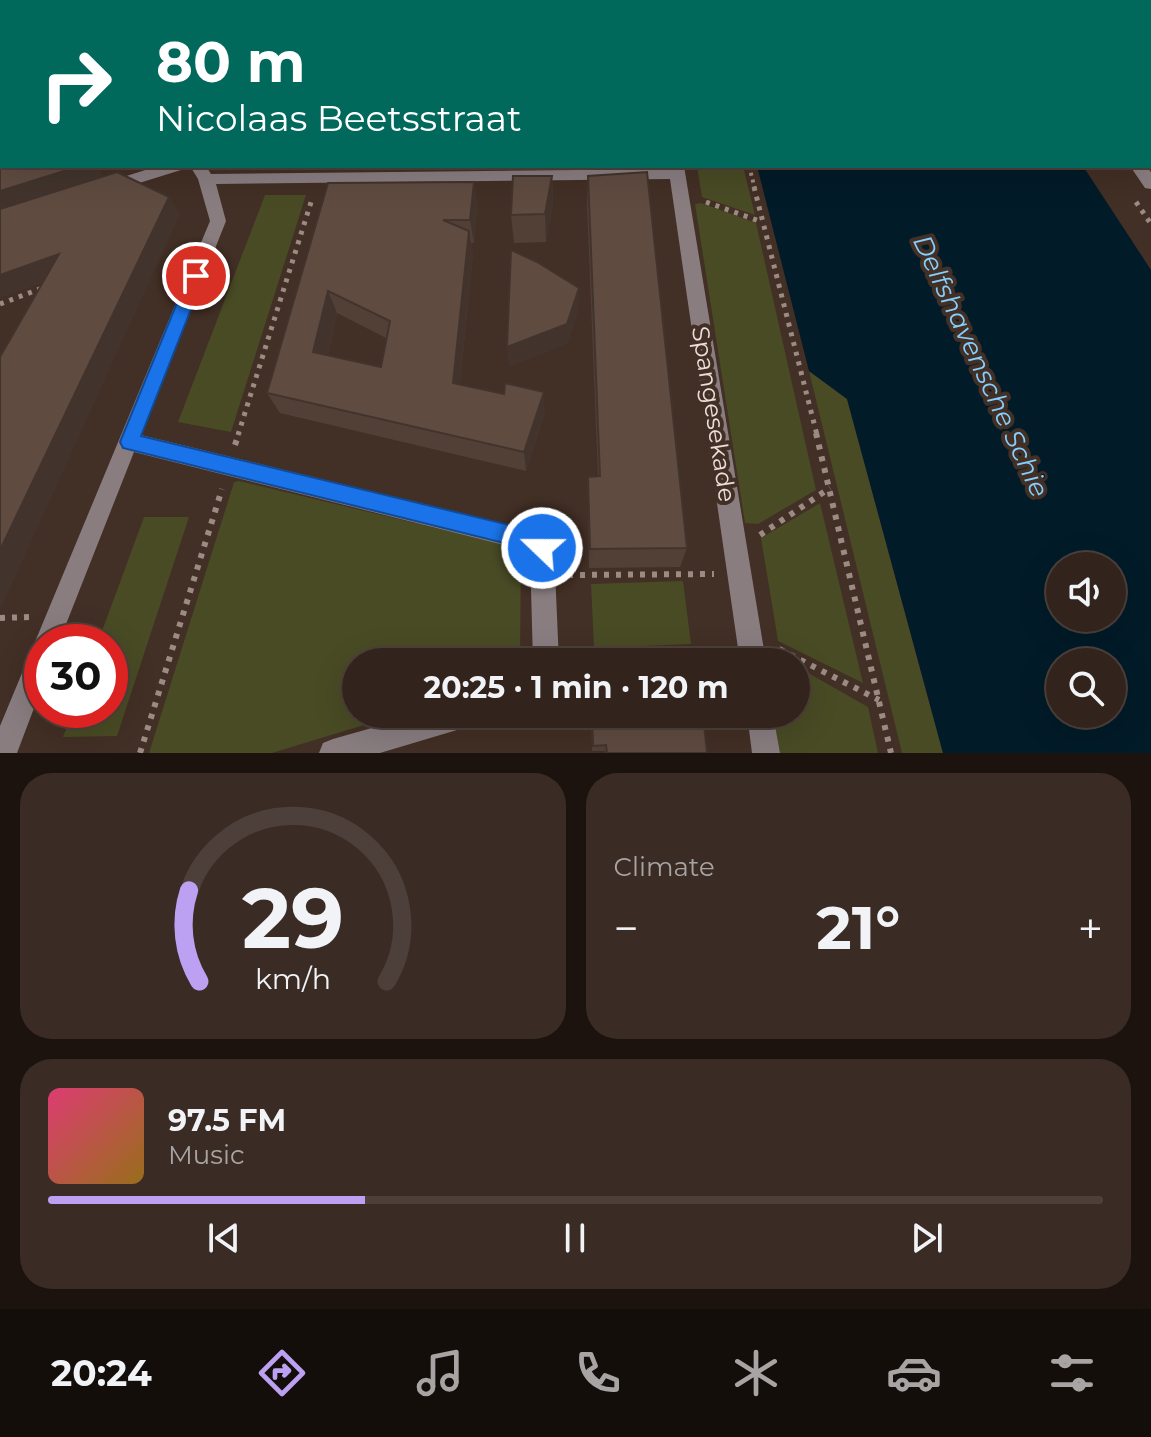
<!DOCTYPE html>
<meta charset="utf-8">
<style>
:root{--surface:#32231c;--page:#3a2b25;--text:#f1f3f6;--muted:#a8a4a3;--line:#4d403b;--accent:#bca0f2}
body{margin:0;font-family:Montserrat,sans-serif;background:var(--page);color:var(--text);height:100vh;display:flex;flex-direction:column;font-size:30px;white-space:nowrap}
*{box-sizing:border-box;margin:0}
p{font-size:26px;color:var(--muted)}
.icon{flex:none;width:44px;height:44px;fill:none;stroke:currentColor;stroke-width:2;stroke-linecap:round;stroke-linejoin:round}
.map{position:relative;height:753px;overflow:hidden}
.details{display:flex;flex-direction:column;gap:20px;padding:20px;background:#1c130f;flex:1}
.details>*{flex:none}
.top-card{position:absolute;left:0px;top:0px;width:1152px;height:168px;box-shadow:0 8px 32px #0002,0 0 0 2px var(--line);background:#00695c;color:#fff;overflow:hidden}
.controls{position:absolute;left:1046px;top:552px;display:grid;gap:16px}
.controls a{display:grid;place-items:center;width:80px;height:80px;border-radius:50%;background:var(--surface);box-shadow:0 8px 32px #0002,0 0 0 2px var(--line);font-size:40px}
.speed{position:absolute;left:24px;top:624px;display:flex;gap:16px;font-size:40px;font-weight:700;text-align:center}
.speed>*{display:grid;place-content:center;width:104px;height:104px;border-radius:50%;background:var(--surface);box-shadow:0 8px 32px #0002,0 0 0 2px var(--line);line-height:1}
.speed .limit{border:12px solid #d22;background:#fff;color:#111}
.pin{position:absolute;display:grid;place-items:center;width:68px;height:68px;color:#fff;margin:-34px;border:4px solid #fff;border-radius:50%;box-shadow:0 2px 8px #0007}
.me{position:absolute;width:88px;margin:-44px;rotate:292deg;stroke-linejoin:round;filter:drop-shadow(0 0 6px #0008)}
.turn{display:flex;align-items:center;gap:28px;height:168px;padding:0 24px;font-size:36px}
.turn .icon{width:104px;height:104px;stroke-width:2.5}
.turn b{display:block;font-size:56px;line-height:68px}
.big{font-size:60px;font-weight:700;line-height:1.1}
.details .tile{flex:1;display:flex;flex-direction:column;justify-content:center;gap:12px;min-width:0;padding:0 28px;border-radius:32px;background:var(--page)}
.details .dial{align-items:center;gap:0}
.dial svg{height:208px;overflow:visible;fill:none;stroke:var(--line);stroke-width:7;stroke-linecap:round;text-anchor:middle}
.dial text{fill:var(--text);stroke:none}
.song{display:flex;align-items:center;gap:24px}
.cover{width:96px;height:96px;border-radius:12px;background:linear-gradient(135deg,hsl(340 70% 55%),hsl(40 70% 35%))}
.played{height:8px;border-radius:4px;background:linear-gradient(90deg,var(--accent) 30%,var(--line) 30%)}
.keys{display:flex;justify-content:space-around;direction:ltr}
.heat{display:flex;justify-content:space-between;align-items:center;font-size:44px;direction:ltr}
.details .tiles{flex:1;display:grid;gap:20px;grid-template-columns:1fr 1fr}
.tile:last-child{grid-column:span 2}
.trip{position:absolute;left:342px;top:648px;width:468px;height:80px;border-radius:40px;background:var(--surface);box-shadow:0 8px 32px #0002,0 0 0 2px var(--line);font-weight:700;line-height:80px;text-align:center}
.tabs{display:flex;height:128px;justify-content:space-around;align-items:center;background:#140e0b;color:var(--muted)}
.tabs .icon{width:56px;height:56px}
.tabs .selected{color:var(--accent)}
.tabs b{font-size:36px;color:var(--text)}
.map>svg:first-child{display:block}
.green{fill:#494b25}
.water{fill:#021b28;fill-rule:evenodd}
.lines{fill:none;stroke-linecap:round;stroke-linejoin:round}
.path-far2{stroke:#9b8b83;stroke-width:4;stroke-dasharray:3 4;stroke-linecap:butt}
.path-far1{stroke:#9b8b83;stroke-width:5;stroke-dasharray:4 6;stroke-linecap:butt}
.path{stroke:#9b8b83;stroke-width:6;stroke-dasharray:5 7;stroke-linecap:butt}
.minor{fill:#897d80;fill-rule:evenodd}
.major{fill:#dec6cc;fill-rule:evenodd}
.wall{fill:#524037;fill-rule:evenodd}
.shaded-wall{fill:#42342d}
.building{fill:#5f4b40;stroke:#42342d;stroke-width:2;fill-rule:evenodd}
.route{fill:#1a73e8;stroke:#114b97;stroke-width:2}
.labels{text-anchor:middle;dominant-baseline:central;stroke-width:8;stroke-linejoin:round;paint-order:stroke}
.street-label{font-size:24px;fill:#ecdfd9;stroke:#422f25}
.water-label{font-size:26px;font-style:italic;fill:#84cffd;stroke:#422f25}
</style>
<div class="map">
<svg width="1151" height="753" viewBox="0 0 1151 753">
<rect width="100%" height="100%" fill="#422f25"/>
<g class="green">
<polygon points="697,166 743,166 755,215 702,197"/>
<polygon points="265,195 306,195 231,432 178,422"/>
<polygon points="701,203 756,223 816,490 758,524 745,523 695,204"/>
<polygon points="809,371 847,399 943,753 902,753"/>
<polygon points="239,481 515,547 521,554 520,662 356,662 356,714 400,714 272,753 149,753 234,482"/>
<polygon points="820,503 863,683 778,641 761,538"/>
<polygon points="144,517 189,517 117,736 63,737 73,710 110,710 110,642 98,642"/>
<polygon points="683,581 691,644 594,648 591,584"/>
<polygon points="796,666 868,707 878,753 780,753 773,714 796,714"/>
</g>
<path class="water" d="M757,166h326l68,104v483h-208l-96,-354 -38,-28zM1060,566h52v52h-52zM1060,662h52v52h-52z"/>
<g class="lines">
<polyline class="path-far2" points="749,166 755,189"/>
<g class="path-far1">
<polyline points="754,187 817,435"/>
<polyline points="706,202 762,222"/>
<polyline points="1136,202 1151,224"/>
<polyline points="0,304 45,287"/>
<polyline points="238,435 312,199"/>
</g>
<g class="path">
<polyline points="816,433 891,753"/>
<polyline points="235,445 239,433"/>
<polyline points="760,535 830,488"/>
<polyline points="568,575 714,574"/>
<polyline points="0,618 31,617"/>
<polyline points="779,649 879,700"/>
<polyline points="691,650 725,649"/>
<polyline points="571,654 597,653"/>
<polyline points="140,753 222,489"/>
</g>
<g class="minor">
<polygon points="123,0 135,0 136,2 124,2"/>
<polygon points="608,0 620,0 621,2 609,2"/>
<polygon points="925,0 939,0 940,2 926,2"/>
<rect x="1150" y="75" width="1" height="9"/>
<polygon points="158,166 183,166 181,170 107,193 99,188 101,184"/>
<polygon points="190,166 206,166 211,174 669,169 668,166 684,166 766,662 740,662 670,179 216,184 226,221 141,435 542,533 554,548 559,662 533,662 530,553 528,551 134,452 59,642 42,642 42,687 17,753 0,753 0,726 210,221 198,179"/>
<polygon points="1130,166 1146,166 1151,172 1151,189 1145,188"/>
<polygon points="421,714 480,714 476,723 467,727 380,753 319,753 323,743 333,739"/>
<polygon points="747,714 773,714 780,753 752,753"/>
</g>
<g class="major">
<polygon points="1085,0 1099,0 1100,2 1086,2"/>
<rect x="1150" y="42" width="1" height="9"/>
</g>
</g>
<g class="wall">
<polygon points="530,0 602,0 603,2 532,2"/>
<polygon points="552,176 553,204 546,242 514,243 511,215"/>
<polygon points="588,176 687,548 680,567 589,568 588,477 598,476 587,204"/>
<path d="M474,182l3,23 -3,38h-3l2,11 -13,130 85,28 -19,59 -246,-58 -13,-20 61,-210zM337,313l49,25 -5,29 -53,-12z"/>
<polygon points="591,714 703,714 707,753 605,753 605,751 592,751"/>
</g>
<g class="shaded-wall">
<polygon points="385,0 482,0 476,2 378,2"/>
<polygon points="80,166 110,166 99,169 106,180 0,214 0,191"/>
<polygon points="552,176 553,204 546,242 545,214"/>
<polygon points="474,182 477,205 474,243 470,220"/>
<polygon points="169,197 180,214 0,610 0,550"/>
<polygon points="469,231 473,254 458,403 453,383"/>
<polygon points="59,254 73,272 0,298 0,275"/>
<polygon points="579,288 579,309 568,344 509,367 507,347"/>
<polygon points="328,291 337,313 324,373 313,352"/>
<polygon points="544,392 545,412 526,471 524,452"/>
</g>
<g class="building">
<polygon points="0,0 90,0 91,2 2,2 2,166 80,166 0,191"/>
<polygon points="225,0 385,0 378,2 226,2"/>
<polygon points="544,0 602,0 603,2 545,2"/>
<polygon points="117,172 169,197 0,550 0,357 59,254 0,275 0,209"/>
<polygon points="647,172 687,548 590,549 588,477 600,476 588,176"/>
<polygon points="513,176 552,176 545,214 511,215"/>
<path d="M474,182l-4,38h-27l26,11 -16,152 51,11 1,-11 39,9 -20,60 -257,-59 61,-210zM328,291l62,30 -9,46 -68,-15z"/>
<polygon points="511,250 537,262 579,288 567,324 507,347"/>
<polygon points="696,648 697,662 591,662 590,649"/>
<polygon points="592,714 703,714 707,753 607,753 606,745 593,746"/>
</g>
<polygon class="route" points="196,270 204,276 141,436 534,531 550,541 553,548 550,556 542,559 528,549 123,448 120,442 188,276"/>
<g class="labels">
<g class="street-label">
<text transform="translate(714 414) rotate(81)">Spangesekade</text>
</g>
<g class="water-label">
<text transform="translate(981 366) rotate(65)">Delfshavensche Schie</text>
</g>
</g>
</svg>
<div class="controls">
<a><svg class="icon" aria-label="sound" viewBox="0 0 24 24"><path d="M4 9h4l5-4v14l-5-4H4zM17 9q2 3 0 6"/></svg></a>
<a><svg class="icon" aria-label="search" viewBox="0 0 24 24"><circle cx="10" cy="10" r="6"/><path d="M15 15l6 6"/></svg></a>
</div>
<div class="speed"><div class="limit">30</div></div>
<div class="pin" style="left:196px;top:276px;background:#d93025"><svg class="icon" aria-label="arrive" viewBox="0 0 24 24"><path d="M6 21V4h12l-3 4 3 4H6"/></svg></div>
<svg class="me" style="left:542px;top:548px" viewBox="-20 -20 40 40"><circle r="17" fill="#1a73e8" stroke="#fff" stroke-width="3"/><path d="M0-11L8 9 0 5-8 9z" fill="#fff"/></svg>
<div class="trip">20:25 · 1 min · 120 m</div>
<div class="top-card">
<div class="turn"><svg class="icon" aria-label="right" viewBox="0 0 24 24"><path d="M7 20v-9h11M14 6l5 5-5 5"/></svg><div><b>80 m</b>Nicolaas Beetsstraat</div></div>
</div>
</div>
<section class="details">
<div class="tiles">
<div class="tile dial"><svg viewBox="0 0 100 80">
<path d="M14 69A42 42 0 1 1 86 69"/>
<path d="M14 69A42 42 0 0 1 10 34" stroke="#bca0f2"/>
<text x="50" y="56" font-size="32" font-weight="700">29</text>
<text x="50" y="72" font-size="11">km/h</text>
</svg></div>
<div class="tile"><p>Climate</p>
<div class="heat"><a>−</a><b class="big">21°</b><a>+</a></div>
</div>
<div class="tile">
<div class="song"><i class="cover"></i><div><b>97.5 FM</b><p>Music</p></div></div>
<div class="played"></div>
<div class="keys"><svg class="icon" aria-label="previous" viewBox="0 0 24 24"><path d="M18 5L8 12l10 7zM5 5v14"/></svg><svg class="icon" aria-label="pause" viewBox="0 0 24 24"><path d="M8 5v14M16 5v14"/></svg><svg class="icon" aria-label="next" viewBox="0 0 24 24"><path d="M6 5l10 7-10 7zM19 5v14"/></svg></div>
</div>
</div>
</section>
<nav class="tabs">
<b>20:24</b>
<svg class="icon selected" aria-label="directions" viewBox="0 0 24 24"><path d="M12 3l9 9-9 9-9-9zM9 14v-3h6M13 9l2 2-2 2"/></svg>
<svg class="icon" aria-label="music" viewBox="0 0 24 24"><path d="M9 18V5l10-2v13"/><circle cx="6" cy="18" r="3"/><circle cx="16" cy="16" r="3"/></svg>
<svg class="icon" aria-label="phone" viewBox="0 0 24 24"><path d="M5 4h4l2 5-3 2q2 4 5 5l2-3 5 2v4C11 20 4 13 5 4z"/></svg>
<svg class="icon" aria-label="climate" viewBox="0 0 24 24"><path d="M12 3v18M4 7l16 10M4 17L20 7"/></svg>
<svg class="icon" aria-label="car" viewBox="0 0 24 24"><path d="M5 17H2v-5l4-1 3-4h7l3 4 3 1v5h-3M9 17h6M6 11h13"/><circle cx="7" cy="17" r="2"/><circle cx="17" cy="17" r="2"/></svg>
<svg class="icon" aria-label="filters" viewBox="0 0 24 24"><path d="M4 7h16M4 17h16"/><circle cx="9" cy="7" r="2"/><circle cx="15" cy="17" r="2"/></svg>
</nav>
